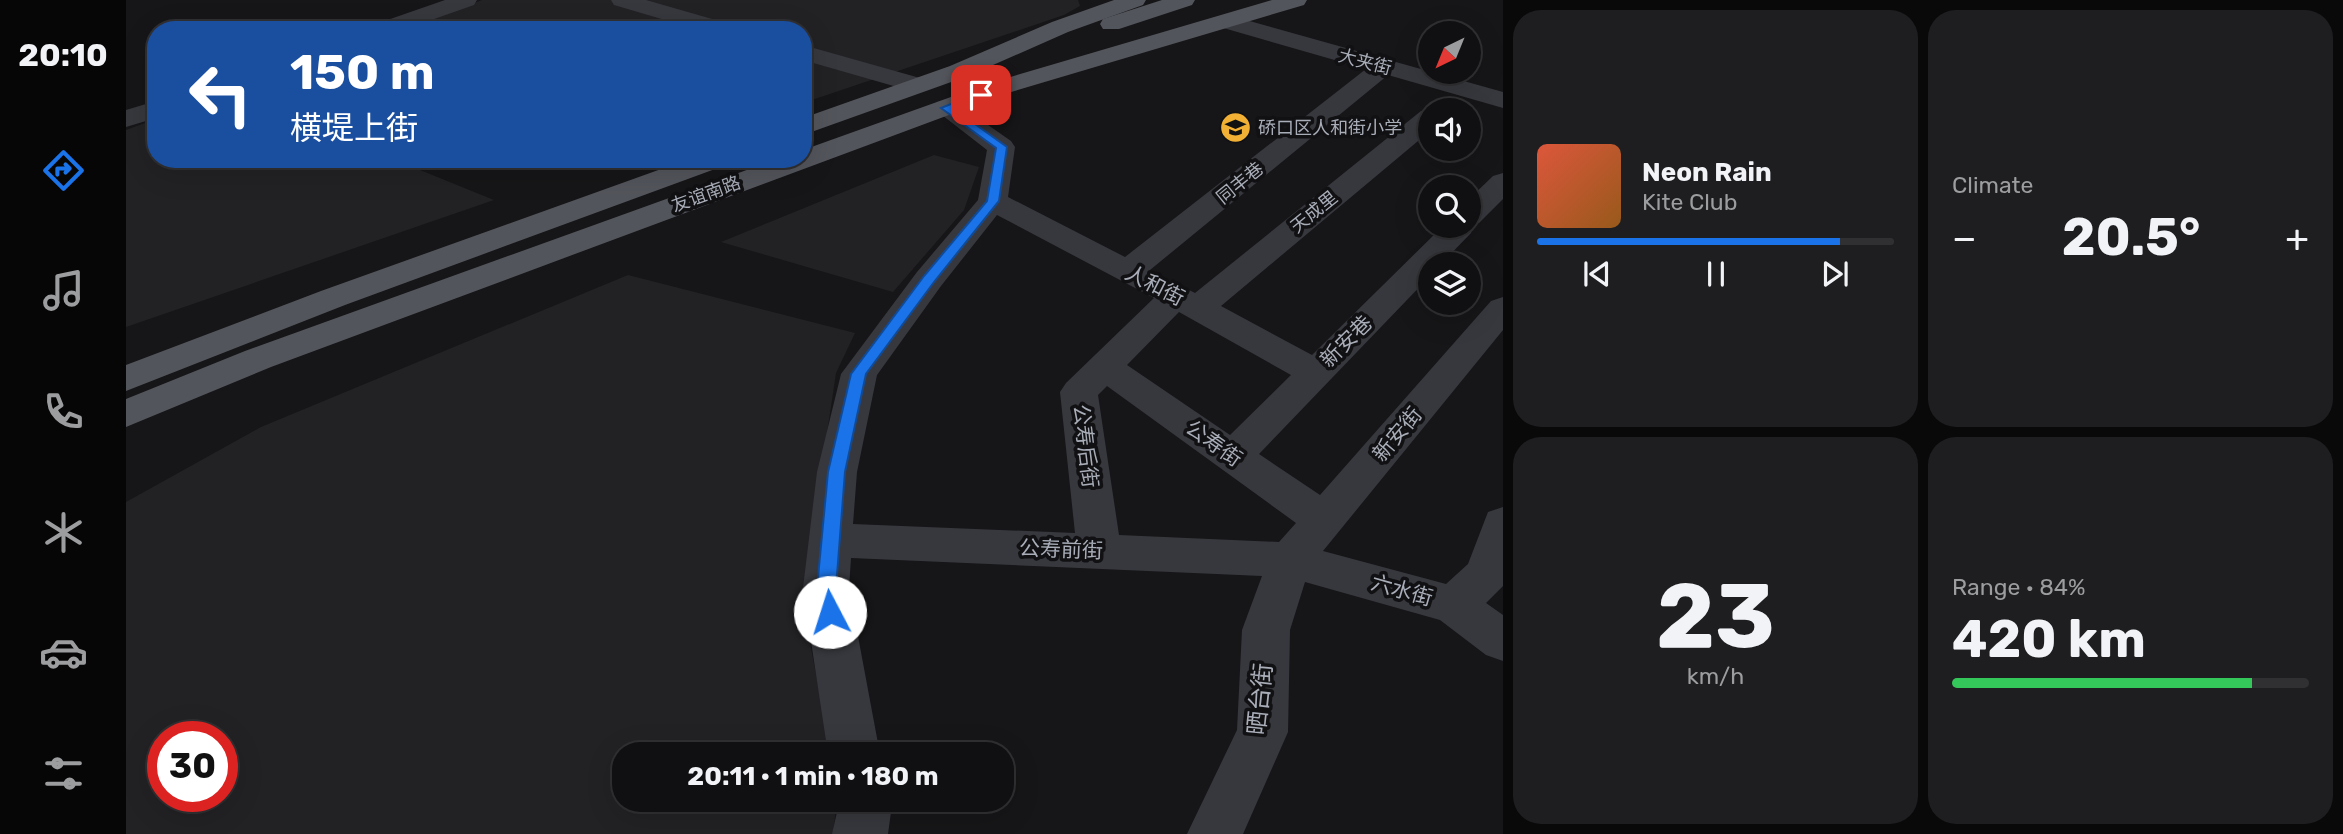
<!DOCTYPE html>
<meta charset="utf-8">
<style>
:root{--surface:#101012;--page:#1e1e20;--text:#f1f3f6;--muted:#9c9d9f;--line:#303032;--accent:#1a73e8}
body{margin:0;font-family:Rubik,"Noto Sans SC",sans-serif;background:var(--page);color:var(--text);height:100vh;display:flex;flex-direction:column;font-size:26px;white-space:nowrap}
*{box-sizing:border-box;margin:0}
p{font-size:23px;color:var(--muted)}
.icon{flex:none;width:38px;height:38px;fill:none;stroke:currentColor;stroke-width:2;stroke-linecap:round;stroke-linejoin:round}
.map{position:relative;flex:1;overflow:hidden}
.sheet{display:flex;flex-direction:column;gap:10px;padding:10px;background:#09090a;width:840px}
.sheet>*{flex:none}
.guide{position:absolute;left:21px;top:21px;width:665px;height:147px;border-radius:28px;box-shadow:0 7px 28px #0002,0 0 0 2px var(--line);background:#1a4fa0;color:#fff;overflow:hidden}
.needle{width:46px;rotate:223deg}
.fabs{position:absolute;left:1292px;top:21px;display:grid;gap:14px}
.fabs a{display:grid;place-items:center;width:63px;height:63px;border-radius:50%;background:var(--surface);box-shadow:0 7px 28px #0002,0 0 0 2px var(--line);font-size:35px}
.speed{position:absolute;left:21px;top:721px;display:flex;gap:14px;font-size:35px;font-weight:700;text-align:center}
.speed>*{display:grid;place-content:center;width:91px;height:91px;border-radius:50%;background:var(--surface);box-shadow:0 7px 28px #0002,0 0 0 2px var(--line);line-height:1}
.speed .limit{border:10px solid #d22;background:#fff;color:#111}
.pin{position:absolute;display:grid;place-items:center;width:60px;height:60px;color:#fff;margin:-30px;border-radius:14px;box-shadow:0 4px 10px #0006}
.me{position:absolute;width:77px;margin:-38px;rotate:355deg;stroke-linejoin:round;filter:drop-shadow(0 0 5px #0008)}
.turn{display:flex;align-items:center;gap:24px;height:147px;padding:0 28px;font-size:32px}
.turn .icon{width:91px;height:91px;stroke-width:2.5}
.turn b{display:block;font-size:49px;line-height:60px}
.big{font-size:52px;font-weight:700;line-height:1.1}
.sheet .card{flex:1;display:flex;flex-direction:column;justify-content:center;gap:10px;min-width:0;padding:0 24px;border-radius:28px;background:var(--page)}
.sheet .dial{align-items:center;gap:0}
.dial b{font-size:91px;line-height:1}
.song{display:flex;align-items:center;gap:21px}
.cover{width:84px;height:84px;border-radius:10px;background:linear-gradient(135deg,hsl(10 70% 55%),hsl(30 70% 35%))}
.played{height:7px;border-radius:4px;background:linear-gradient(90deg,var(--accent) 85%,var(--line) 85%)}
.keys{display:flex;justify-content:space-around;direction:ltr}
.heat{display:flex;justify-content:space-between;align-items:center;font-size:38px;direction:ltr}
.charge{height:10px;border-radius:5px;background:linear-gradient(90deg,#34c759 84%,var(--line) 0)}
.sheet .tiles{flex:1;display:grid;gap:10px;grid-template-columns:repeat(2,1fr)}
.trip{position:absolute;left:486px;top:742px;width:402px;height:70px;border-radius:28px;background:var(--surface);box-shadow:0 7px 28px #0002,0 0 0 2px var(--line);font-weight:700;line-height:70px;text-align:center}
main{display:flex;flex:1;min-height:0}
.menu{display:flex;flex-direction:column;width:126px;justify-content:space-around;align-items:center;background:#060607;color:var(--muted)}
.menu .icon{width:49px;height:49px}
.menu .on{color:var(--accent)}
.menu b{font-size:32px;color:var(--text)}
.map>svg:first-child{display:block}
.built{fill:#222225;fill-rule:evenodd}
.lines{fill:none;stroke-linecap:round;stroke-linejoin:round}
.minor{fill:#37383d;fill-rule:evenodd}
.major{fill:#53555c;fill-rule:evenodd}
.route{fill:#1a73e8;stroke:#114b97;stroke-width:2}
.labels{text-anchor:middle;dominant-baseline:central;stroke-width:7;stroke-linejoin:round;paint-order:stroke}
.far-street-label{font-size:18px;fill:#a8adb8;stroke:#111113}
.far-poi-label{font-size:18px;fill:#a8adb8;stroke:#111113;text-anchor:start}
.street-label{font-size:21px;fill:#a8adb8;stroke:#111113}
.near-street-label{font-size:24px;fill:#a8adb8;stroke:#111113}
</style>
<main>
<nav class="menu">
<b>20:10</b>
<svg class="icon on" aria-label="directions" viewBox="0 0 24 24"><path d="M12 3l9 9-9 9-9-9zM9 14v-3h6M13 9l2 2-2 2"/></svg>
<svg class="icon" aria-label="music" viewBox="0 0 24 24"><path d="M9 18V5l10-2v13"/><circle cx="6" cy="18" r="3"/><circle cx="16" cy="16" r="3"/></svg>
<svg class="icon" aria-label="phone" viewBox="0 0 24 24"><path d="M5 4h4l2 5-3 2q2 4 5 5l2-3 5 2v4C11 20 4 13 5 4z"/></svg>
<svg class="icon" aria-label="climate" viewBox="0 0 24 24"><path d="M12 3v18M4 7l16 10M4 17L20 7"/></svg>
<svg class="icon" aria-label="car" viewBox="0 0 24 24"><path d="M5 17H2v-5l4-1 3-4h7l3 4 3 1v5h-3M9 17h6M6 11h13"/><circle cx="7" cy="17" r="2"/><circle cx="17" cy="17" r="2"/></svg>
<svg class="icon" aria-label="filters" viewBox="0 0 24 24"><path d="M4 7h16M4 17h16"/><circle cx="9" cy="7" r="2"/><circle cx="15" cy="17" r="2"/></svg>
</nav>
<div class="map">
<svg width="1377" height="834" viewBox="0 0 1377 834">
<rect width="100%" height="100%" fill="#161618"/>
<g class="built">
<polygon points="356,0 952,0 954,6 938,15 677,103 677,30 278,30"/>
<polygon points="30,119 30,159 267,159 368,200 0,327 0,130"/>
<polygon points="808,155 853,167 838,210 767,292 595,242"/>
<path d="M502,275l227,58 -19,40 -34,227 29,154h-206v46h212l-4,34h-707v-332l135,-75zM37,737h59v59h-59z"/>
</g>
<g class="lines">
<g class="minor">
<polygon points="319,0 351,0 348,5 277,30 244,30 247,25"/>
<polygon points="485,0 520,0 607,25 610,30 573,30 488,5"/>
<path d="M1102,15l275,77v16l-115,-33 -238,195 45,23 226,-182 14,-1h-5v21l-209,175 91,49 131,-129h25v-26l25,-24 10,-3v26l-24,24 -5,2 -3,8 -30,31h-11v12l-171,178 61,41 171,-194 12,-4v33l-180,221 123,33 22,-20 20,-52 15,-5v79l-17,17 17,12v46l-17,-6 -46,-35 -135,-38 -15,48 -2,102 -45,102h-56l50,-104 5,-100 20,-54 -411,-18 -2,30 31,166h-52l-25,-166 14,-116 24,-98 76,-102 61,-72 9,-50 -54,-42 4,-6 9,-2 9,2 56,39 4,6 -7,50 117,60 241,-188 -146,-42 -3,-5 3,-5zM871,215l157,83 -88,85 -6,9 15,141 -222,-9 4,-52 20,-97 64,-89zM1053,312l112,63 -61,60 -103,-70zM981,386l189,137 -17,19 -160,-7 -21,-140z"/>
<polygon points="677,45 801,80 805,85 801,90 792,93 677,60"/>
<polygon points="30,101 30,118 0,127 0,110"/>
<polygon points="709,800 763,800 765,812 762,834 706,834 711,812"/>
</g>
<g class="major">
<polygon points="988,0 1020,0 1017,5 942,32 842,76 677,135 677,118 824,66 926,22"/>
<polygon points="1036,0 1069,0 1066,5 993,29 977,29 974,24 977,19"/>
<polygon points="1146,0 1181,0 1178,5 882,93 145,367 0,427 0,399 119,351 651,159 677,159 677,150 864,83"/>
<polygon points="563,159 604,159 600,165 219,305 0,391 0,365 195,291"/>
</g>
</g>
<polygon class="route" points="852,93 861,95 828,109 881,147 873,201 808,282 740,374 719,472 710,588 714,612 711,618 704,620 698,618 691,588 702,472 725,374 798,276 861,201 870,148 815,108"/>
<defs>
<symbol id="school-disc" viewBox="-11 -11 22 22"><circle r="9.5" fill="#f2b134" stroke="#111113"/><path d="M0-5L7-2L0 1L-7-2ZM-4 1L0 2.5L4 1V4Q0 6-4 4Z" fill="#111"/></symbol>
</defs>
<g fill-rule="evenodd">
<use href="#school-disc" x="1092" y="110" width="35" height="35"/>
</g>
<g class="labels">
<g class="far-street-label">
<text transform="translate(1239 62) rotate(15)">大夹街</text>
<text transform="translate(1114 183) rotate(-39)">同丰巷</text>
<text transform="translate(580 194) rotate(-20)">友谊南路</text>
<text transform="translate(1188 212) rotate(-39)">天成里</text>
</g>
<g class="far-poi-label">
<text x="1132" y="128">硚口区人和街小学</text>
</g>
<g class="street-label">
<text transform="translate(1029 285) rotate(27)">人和街</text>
<text transform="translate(1220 341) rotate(-45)">新安巷</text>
<text transform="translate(1271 434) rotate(-50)">新安街</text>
<text transform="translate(1088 443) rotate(35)">公寿街</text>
<text transform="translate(960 446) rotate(83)">公寿后街</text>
<text transform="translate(935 549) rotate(2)">公寿前街</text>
<text transform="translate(1276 590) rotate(16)">六水街</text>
</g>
<g class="near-street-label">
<text transform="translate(1134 699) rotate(-84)">晒台街</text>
</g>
</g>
</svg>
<div class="fabs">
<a><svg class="needle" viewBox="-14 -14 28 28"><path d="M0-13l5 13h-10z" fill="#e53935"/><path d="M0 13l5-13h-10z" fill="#9c9d9f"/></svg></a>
<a><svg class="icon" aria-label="sound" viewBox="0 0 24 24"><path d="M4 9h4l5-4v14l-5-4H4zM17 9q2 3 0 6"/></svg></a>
<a><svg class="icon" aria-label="search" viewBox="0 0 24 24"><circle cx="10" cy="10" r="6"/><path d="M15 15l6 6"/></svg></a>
<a><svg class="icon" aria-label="layers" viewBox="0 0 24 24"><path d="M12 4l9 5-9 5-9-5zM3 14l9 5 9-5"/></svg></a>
</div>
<div class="speed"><div class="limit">30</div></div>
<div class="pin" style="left:855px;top:95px;background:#d93025"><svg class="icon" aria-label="arrive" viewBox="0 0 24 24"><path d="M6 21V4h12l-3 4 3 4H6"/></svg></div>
<svg class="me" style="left:704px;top:612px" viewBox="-20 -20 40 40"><circle r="19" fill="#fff"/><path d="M0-13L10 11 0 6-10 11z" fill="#1a73e8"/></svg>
<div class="trip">20:11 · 1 min · 180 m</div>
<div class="guide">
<div class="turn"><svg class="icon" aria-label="left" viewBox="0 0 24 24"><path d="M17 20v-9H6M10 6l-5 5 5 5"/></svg><div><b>150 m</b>横堤上街</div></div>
</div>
</div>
<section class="sheet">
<div class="tiles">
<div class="card">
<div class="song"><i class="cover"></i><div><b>Neon Rain</b><p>Kite Club</p></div></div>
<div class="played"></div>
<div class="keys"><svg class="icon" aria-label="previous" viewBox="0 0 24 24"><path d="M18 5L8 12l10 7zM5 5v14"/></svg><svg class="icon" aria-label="pause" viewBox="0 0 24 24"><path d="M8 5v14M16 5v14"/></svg><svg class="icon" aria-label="next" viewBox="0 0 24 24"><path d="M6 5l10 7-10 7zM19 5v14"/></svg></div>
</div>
<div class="card"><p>Climate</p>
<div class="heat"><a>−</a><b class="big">20.5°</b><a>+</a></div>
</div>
<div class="card dial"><b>23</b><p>km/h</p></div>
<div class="card"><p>Range · 84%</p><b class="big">420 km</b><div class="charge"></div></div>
</div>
</section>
</main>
